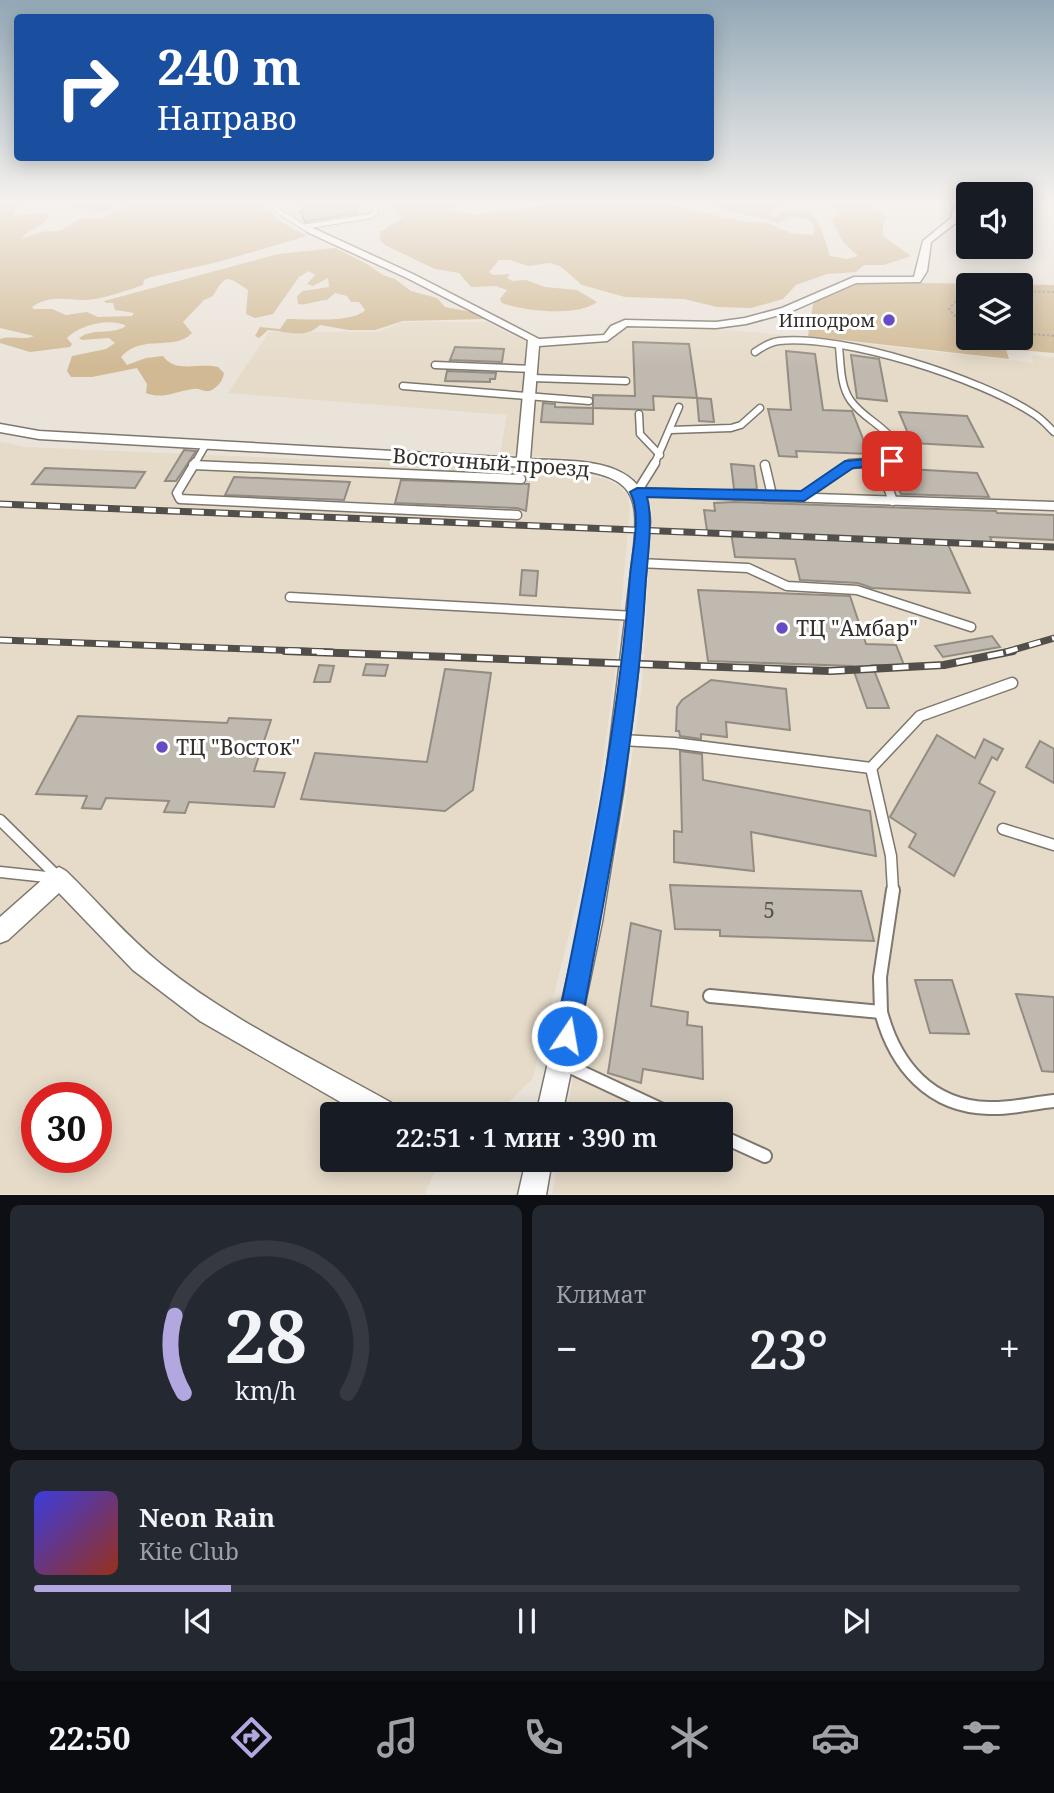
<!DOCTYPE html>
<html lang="ru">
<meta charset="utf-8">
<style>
:root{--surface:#171b24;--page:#242831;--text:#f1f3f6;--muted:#9ea1a6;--line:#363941;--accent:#b3a7e0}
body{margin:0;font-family:"Noto Serif",serif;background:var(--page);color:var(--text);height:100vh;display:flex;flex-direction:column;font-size:26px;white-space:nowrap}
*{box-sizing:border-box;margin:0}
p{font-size:23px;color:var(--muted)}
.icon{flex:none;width:38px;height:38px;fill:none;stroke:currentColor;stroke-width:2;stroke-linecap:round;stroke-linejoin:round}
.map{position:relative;height:1195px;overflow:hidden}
.sheet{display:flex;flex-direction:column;gap:10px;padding:10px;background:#0d0f14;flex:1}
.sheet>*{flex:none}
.banner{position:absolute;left:14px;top:14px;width:700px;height:147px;border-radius:7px;box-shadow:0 4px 18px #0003;background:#1a4fa0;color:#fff;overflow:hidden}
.fabs{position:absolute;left:956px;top:182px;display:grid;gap:14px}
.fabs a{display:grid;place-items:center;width:77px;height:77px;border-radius:7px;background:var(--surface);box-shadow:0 4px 18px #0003;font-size:35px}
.speed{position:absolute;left:21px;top:1082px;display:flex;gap:14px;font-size:35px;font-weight:700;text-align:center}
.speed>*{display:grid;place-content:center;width:91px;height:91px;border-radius:50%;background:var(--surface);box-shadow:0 4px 18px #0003;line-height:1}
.speed .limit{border:10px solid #d22;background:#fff;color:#111}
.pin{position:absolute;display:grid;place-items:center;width:60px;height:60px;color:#fff;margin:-30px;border-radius:14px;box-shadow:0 4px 10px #0006}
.me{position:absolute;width:77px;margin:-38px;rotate:12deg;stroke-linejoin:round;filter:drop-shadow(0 0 5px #0008)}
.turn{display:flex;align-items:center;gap:24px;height:147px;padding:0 28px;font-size:32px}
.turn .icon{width:91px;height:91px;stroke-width:2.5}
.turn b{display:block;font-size:49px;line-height:60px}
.big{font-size:52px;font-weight:600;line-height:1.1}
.sheet .card{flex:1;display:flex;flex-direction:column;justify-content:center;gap:10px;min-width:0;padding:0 24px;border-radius:10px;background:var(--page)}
.sheet .dial{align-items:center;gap:0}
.dial svg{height:182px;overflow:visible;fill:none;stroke:var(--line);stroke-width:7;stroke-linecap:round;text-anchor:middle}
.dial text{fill:var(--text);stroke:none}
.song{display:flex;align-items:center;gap:21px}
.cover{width:84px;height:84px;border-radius:10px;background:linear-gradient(135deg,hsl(240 70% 55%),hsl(10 70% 35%))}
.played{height:7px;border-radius:4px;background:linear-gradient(90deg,var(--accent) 20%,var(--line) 20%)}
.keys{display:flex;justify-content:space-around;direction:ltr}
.heat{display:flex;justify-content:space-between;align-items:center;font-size:38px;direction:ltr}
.sheet .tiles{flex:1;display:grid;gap:10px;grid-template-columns:1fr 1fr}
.card:last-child{grid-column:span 2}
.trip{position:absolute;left:320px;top:1102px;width:413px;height:70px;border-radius:7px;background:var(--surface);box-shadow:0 4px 18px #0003;font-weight:600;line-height:70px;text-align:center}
.menu{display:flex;height:112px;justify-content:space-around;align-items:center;background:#090b0e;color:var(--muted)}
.menu .icon{width:49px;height:49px}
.menu .selected{color:var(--accent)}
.menu b{font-size:32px;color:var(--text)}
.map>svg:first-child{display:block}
.built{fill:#e6dbc9;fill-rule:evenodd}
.green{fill:#d0b993;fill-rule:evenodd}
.building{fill:#c0b9af;stroke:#928c82;stroke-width:2}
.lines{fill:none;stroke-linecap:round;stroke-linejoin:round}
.service-far4-casing{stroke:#7d776e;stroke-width:6}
.service-far3-casing{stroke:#7d776e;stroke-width:9}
.service-far2-casing{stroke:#7d776e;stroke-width:11}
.service-far1-casing{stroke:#7d776e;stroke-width:13}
.service-casing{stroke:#7d776e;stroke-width:16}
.minor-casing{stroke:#7d776e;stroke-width:3}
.path{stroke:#a29c95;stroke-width:2;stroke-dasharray:2.5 2;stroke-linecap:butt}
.service-far4{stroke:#fff;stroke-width:4.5}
.service-far3{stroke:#fff;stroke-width:6}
.service-far2{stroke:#fff;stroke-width:8}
.service-far1{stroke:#fff;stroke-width:10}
.service{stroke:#fff;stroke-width:12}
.minor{fill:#fff;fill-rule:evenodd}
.rail-far1-casing{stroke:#524e49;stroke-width:7}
.rail-casing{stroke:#524e49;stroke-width:8}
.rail-far1{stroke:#fff;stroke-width:4.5;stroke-dasharray:12;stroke-linecap:butt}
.rail{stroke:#fff;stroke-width:5;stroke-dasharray:16;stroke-linecap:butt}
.route{fill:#1a73e8;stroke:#114b97;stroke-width:2}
.poi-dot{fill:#674bc4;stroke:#fff;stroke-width:2.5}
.labels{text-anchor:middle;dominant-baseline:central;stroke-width:6;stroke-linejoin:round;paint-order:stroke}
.far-poi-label{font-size:18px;fill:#322f2b;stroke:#fff;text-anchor:end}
.street-label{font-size:21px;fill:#322f2b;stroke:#fff}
.poi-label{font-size:21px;fill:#322f2b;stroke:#fff;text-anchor:start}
.near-number-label{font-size:21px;fill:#56524c}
</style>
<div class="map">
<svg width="1054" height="1195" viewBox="0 0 1054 1195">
<rect width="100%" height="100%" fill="#eae3d9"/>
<g class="built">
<polygon points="265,201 388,201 393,213 379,222 303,231 282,218 266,205"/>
<polygon points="403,322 487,322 514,336 541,337 612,335 622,329 678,330 679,326 799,336 1033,363 1031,355 1054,357 1054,1194 552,1194 558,1160 721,1160 721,1115 566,1115 623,819 642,685 652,510 642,486 629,475 612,467 575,459 500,454 507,415 228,393 269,332 378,332"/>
<path d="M0,442l26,5 531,23 48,9 14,7 9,9 2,14 -15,162 -19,141 -13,67 -50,199 -37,37h-164v45h116l-15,15 -8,19h-425zM37,1097h59v60h-59z"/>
</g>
<g class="green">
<path d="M0,201h30l-17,10v5l26,-3 10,2c-4,12 -23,14 -27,24l18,-7 21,-2 20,-12 20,1 25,-14 -1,-4h138v4l20,18 24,13 -89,26 -67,15 -7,3 -1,5c-15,5 -31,11 -48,14 -23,4 -41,-7 -63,8l2,2h18l14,6 21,-3 11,5 34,-1 2,-3 -19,-3 -2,-7h-7l-2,-2 174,-47 57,-6 30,15 18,12 12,4 16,12 26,7 8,9 32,6 9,6 -83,2 -28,9h-26l-29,-5c-16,15 -33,6 -52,5l-9,8 -4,-2 5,-9 20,2 7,-10c18,0 67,4 78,-9l-6,-8h-8l-4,-6 -12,-3 -8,7c-9,0 -23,6 -29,4l-1,-8 6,-5 26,-4 -1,-9 -15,8 -6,-2 8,-9 -6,-4 -10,6 -26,37 -18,4 -9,-4 2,-24c-21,-13 -21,-18 -35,6l-9,4 -21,22 9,11c-18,19 -50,0 -71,24l6,8 19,-7 17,-2c12,18 37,6 55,11l6,6c-2,9 -5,13 -14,18 -7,1 -10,-3 -17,-2 -17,2 -30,11 -47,4l1,-9 -10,-16 -45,9h-21l-4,-6 5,-15 34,-7 9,-6 -6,-5 -27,2 -3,-2c15,-11 31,-2 47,-12 -15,-9 -47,-1 -59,12l5,6 -2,3 -40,5 -30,-9v-4c12,-4 23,2 34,-3l-34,-8z"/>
<polygon points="77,201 122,201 110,210 89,214 91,209 70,209"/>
<path d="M384,201h95l-36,9 31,5 101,-14h89l43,13 40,8h19l24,11 23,2 1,-9 -6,-7 -17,-2 -12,6 -88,-22h84l7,5 -14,9 8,2 4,-5 28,-2 11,12 11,34 17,3 11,-3 -15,-14 -10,-20 -1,-3 9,-4 -12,-14h39v3l18,13 -3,8v11l28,20 -27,9h-20l-8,7 -29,2 -31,11 -13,14 -32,9 -34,-1 -33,-8 -59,-2 -43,-12 -22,-19 -10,-3 -22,3 -18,-6h-11l-10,12 4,3 17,-1 -3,4 5,3 14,-1 19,7 32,3 20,12c-19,15 -73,9 -95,1l-2,-4 7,-9 -11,-4 -25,1 -12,-14 -24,-4 -50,-24 -5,-5v-8l23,-15z"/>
<path d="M858,282l196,3v68l-48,-4 3,10 -201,-23 5,-32 11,-9zM968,285h52v53h-52z"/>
</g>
<g class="building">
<polygon points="351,201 357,213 305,222 300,211 304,211 301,203"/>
<polygon points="633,342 689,344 697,398 653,396 654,410 593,408 593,395 635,396"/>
<polygon points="455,347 504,349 502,362 450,360"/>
<polygon points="786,351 815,354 823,410 852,411 869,454 796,451 797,457 779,456 768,409 791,410"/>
<polygon points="851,355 879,359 887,401 857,398"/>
<polygon points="447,371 496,373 495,379 490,379 490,382 445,381"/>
<polygon points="697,398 711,399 714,422 699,421"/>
<polygon points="543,403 555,404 555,407 593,408 593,424 541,422"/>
<polygon points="899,412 967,416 983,447 912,443"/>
<polygon points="184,450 196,451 176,481 165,481"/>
<polygon points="731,464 754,466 757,489 734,489"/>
<polygon points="45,468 145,472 135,488 32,484"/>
<polygon points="891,468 977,473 989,497 901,494"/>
<polygon points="234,477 350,482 344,500 225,495"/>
<polygon points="401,480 529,484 526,511 517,508 395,503"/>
<polygon points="735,502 996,511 997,513 1054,515 1054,540 990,537 992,542 946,540 970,593 872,588 858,583 800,580 795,559 735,557 731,532 707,531 704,510 715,511 714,503"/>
<polygon points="522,570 538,571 536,596 520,595"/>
<polygon points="698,590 850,596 866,644 896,645 904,665 872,665 889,708 867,708 852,666 708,661"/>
<polygon points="992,636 1000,647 943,657 935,646"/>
<polygon points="366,664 388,665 385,676 363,675"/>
<polygon points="319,665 334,666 330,682 314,682"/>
<polygon points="445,669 491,673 473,790 445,811 301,799 315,753 427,762"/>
<polygon points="711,680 786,689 790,730 726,722 727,737 701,734 701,739 680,736 679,731 676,731 677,707 682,700"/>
<polygon points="78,716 227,723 229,718 271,720 254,771 285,773 274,807 189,802 185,813 164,812 169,801 106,798 101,809 82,808 87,796 36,794"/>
<polygon points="937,735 975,758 984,739 1003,749 997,760 992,757 979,783 995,792 954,876 909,847 916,834 890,817"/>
<polygon points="1040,741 1054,749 1054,783 1026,767"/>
<polygon points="680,751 702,754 703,780 870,811 876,856 751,832 754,871 674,862 674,831 682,832"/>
<polygon points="670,885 861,891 874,941 720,936 720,930 675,929"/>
<polygon points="631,923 661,931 651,1006 688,1012 687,1025 702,1027 703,1079 643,1069 641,1083 608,1073"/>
<polygon points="915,980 952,980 969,1034 930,1033"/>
<polygon points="1016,994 1054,997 1054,1072 1042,1071"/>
</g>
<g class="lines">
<defs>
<g id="service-far4">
<polyline points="271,201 278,211 307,229"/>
<polyline points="303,227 371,216 376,212 373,201"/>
</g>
<g id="service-far3">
<path d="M839,347c2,18 1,39 12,54 15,21 41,26 48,53l-7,7 -43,4"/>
<path d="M755,352c7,-5 15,-10 24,-11 64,-7 202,38 255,73 8,5 14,12 20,18"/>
<polyline points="435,365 533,369"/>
<polyline points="532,378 626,381"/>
<polyline points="403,386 589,401"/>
<polyline points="639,414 640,434 660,455"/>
<polyline points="670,430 731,428 741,425 760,408"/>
<polyline points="879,462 880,465"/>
<polyline points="194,465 205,446"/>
<polyline points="654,465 679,407"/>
</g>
<g id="service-far2">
<polyline points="195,463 177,493 180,499 517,515"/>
<polyline points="879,463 893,501"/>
<polyline points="193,465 521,479"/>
<polyline points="765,465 772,495"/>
<polyline points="637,492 1054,506"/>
<polyline points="637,492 655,463"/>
<polyline points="804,496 850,464 864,463"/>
<polyline points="638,563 748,568 787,586 857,590 971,627"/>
<polyline points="290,597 635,616"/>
</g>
<g id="service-far1">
<polyline points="622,740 674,743 871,768"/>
<polyline points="871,768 920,716 1012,683"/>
<polyline points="871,768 891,856 893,891"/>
<polyline points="0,820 58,877"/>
<polyline points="1003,829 1054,845"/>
<polyline points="0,872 56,878"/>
</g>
<g id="service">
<polyline points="710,996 881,1012 880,977 893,890"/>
<path d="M881,1012c14,53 49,95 108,96 22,1 44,-5 65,-7"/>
<polyline points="564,1064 673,1115"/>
<polyline points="721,1136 765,1156"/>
</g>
<g id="minor">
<path d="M955,201h8l-5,20 -27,21 -4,29 -7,11 -64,1 -66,29 -44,12 -30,4 -89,-2 -20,15 -68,5 -9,113c49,3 117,-3 120,62l-11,141 -16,130 -21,130 -40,193h-26l44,-193 24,-130 30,-245c5,-51 -1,-69 -55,-77l-540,-31 -39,-7v-8l39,7 478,27 11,-118 -121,-62 -100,-46v-4h6l100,46 126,65 65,-4 7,-9 14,-6 91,2 29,-4 37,-10 72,-31h60l9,-36 28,-23z"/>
<path d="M59,867l7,4c32,31 61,66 96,94 71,57 156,96 235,141l4,9h-38l-163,-94 -67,-51 -74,-77 -51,47 -8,3v-26l52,-46z"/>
<polygon points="526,1160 552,1160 546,1195 518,1195"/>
</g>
</defs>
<use href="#service-far4" class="service-far4-casing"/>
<use href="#service-far3" class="service-far3-casing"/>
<use href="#service-far2" class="service-far2-casing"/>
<use href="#service-far1" class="service-far1-casing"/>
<use href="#service" class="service-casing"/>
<use href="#minor" class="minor-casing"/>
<g class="path">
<polyline points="1020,291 1054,292"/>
<polyline points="968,296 958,299 949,309 956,317 968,323"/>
<polyline points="1020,333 1054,336"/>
</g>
<use href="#service-far4" class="service-far4"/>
<use href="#service-far3" class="service-far3"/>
<use href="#service-far2" class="service-far2"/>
<use href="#service-far1" class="service-far1"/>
<use href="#service" class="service"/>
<use href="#minor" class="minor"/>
<defs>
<g id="rail-far1">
<polyline points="0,504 1054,547"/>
<polyline points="0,640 332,652"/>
<polyline points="1006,652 1054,638"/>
</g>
<polyline id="rail" points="285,651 830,671 944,665 1013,651"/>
</defs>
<use href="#rail-far1" class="rail-far1-casing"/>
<use href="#rail" class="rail-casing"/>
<use href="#rail-far1" class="rail-far1"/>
<use href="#rail" class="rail"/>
</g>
<linearGradient id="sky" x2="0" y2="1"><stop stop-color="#92a8b6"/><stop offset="0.55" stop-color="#f6f2ee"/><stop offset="1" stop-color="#f6f2ee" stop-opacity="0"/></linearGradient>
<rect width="1054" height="368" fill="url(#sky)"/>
<path class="route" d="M892,457l4,2v5l-43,4 -49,33 -157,-4c7,25 -1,69 -2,96 -9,150 -39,296 -66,443l-4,9 -8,3 -9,-3 -3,-9c31,-153 63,-304 75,-460 2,-24 12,-62 0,-84l7,-4 164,3 44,-30z"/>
<g class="poi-dot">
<circle cx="889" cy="320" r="7"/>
<circle cx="782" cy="628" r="7"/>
<circle cx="162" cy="747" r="7"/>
</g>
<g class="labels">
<g class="far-poi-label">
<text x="875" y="320">Ипподром</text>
</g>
<g class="street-label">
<text transform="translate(491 462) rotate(4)">Восточный проезд</text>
</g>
<g class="poi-label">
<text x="796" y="628">ТЦ "Амбар"</text>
<text x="176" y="747">ТЦ "Восток"</text>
</g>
<g class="near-number-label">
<text x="769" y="910">5</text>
</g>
</g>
</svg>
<div class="fabs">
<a><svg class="icon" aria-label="sound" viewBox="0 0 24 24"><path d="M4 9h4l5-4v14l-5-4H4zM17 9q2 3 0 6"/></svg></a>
<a><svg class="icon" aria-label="layers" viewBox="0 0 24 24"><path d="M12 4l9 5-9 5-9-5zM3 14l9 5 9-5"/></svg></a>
</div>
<div class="speed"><div class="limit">30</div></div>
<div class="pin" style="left:892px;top:461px;background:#d93025"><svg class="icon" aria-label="arrive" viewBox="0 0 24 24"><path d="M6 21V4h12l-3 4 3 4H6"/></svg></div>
<svg class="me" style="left:567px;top:1036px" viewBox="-20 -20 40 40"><circle r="17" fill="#1a73e8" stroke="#fff" stroke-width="3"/><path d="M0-11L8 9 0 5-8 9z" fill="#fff"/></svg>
<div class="trip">22:51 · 1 мин · 390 m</div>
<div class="banner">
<div class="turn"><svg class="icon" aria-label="right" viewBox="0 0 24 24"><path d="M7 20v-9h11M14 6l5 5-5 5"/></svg><div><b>240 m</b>Направо</div></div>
</div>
</div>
<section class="sheet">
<div class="tiles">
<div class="card dial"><svg viewBox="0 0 100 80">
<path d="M14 69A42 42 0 1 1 86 69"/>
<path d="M14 69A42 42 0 0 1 10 35" stroke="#b3a7e0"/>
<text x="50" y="56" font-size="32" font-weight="700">28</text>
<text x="50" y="72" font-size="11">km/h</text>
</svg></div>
<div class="card"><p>Климат</p>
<div class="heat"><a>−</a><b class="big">23°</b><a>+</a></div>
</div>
<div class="card">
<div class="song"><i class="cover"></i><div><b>Neon Rain</b><p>Kite Club</p></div></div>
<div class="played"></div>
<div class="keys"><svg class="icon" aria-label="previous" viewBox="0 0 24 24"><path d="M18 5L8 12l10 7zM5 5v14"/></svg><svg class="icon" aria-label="pause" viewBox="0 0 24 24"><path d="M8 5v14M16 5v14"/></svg><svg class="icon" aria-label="next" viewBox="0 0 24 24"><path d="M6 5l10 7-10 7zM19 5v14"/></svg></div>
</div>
</div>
</section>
<nav class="menu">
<b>22:50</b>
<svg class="icon selected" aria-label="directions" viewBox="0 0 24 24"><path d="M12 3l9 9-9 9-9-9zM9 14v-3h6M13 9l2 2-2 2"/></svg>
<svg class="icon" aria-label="music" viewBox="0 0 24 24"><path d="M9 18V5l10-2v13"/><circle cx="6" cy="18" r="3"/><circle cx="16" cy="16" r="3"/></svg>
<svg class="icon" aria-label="phone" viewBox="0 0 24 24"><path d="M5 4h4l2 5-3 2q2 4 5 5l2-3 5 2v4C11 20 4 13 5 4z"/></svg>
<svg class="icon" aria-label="climate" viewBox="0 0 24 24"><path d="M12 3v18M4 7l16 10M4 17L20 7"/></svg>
<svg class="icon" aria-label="car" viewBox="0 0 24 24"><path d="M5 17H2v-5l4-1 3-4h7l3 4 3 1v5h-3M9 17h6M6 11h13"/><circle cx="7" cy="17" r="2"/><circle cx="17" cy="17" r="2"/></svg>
<svg class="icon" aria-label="filters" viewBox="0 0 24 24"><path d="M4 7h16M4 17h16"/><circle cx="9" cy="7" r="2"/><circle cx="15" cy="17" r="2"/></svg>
</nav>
